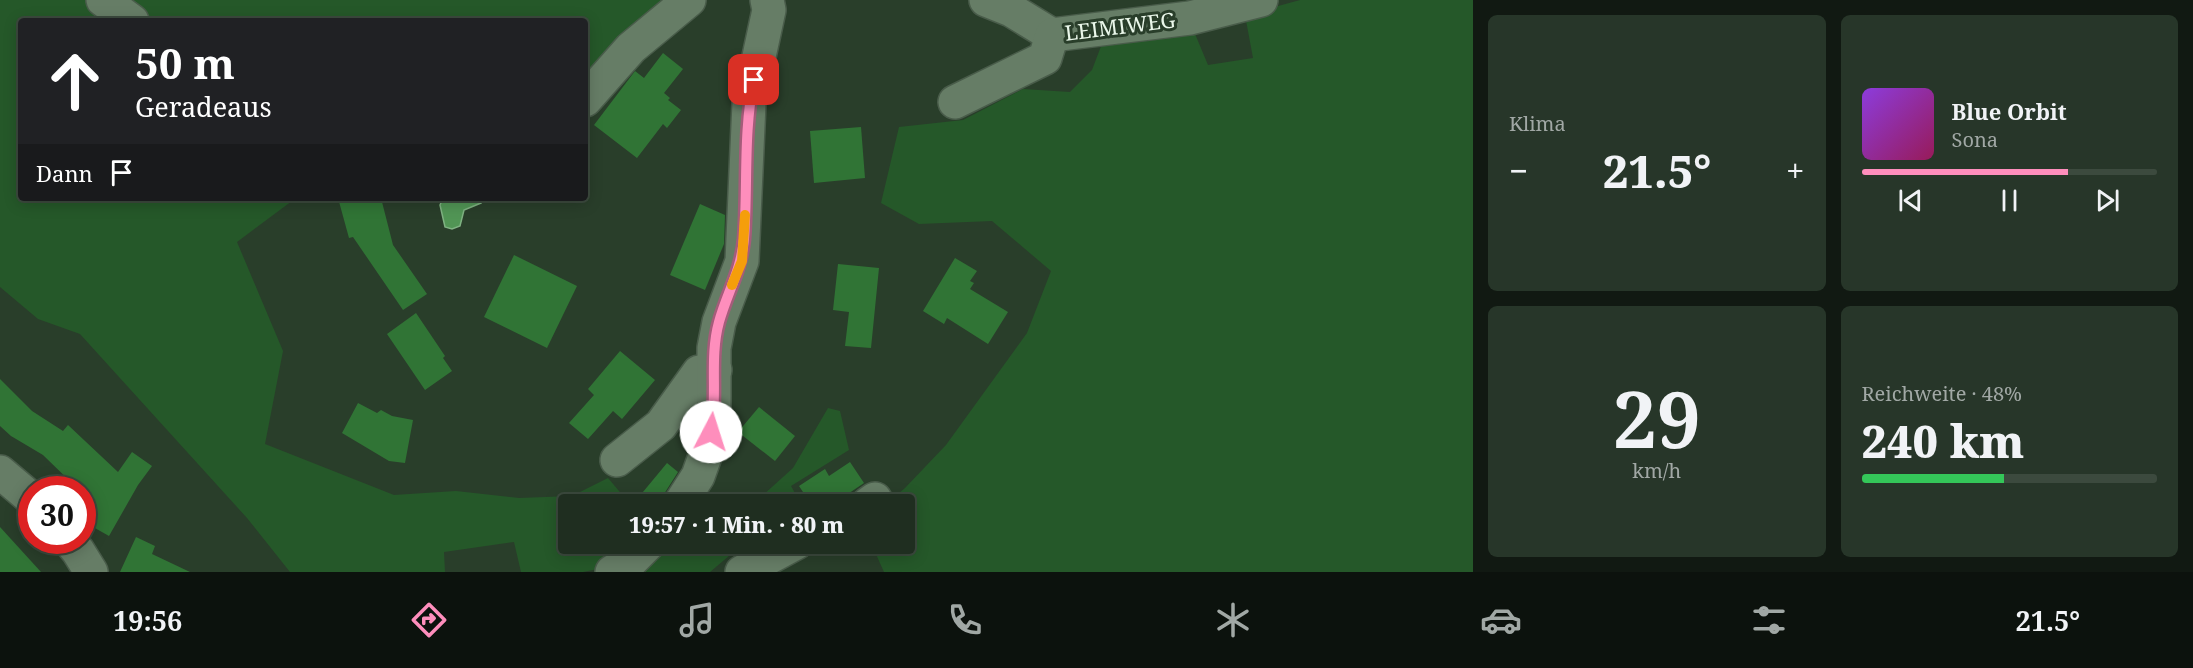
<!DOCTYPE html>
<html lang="de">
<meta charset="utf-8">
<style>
:root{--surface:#1f2e20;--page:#273629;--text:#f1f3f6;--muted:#a1a8a5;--line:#3c4a3e;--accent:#fe8ebc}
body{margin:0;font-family:"Noto Serif",serif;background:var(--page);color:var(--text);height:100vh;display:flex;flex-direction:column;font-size:22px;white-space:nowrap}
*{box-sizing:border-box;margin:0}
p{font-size:20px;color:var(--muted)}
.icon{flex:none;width:33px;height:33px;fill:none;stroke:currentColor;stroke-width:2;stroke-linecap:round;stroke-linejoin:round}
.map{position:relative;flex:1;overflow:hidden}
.drawer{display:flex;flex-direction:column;gap:15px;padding:15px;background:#111912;width:720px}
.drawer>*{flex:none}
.hud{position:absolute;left:18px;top:18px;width:570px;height:183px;border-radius:6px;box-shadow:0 3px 15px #0003,0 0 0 2px var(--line);background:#202124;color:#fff;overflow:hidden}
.speed{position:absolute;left:18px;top:476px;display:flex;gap:12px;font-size:30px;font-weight:700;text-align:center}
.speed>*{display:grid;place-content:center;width:78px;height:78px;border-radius:50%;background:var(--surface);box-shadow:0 3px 15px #0003,0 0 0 2px var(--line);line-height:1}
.speed .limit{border:9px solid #d22;background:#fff;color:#111}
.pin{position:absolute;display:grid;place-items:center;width:51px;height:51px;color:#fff;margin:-26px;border-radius:12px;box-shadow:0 3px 9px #0006}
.me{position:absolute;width:66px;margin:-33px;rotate:5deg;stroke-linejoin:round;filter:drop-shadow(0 0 4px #0008)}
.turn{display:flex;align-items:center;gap:21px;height:126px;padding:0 18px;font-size:27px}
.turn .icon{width:78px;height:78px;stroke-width:2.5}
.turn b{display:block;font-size:42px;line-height:51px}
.then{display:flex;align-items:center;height:57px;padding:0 18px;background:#0003;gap:12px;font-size:22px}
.big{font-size:45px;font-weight:800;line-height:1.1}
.drawer .widget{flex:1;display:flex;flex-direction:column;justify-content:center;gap:9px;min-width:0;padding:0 21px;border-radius:9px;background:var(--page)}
.drawer .dial{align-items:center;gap:0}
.dial b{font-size:78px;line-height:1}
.song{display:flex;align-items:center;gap:18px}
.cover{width:72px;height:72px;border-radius:9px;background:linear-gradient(135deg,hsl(270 70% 55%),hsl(330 70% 35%))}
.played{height:6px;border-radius:3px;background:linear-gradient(90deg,var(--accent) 70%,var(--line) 70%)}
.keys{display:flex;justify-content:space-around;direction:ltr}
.heat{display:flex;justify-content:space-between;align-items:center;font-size:33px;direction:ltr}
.charge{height:9px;border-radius:4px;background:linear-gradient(90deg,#34c759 48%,var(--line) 0)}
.drawer .tiles{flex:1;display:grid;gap:15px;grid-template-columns:repeat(2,1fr)}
.trip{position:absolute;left:558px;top:494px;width:357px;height:60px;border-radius:6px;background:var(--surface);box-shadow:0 3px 15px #0003,0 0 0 2px var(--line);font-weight:800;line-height:60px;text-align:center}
.menu{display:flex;height:96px;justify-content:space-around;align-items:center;background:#0c120d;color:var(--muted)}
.menu .icon{width:42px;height:42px}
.menu .selected{color:var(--accent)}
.menu b{font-size:27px;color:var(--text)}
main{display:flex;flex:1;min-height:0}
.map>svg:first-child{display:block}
.green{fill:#255829}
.water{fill:#519555;stroke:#7fb282;stroke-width:1.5}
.building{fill:#307435}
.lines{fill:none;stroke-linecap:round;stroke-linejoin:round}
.minor-casing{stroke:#495c4a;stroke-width:36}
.minor{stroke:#667d66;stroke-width:33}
.route-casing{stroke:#a55c7a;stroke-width:15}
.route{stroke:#fe8ebc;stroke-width:10}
.slow{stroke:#f59e0b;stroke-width:10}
.labels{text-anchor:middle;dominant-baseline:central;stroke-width:6;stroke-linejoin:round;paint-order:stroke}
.street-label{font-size:21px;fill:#eaf7ea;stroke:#293e2a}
</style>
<main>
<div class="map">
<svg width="1473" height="572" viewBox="0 0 1473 572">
<rect width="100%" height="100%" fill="#293e2a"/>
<g class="green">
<polygon points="0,0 684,0 585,93 585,21 21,21 21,198 296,198 237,242 283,351 265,444 394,495 456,491 519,498 572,496 608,478 630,504 568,504 568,543 628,543 603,568 583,572 521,572 514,542 444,552 445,572 290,572 247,518 80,334 38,319 0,287"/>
<polygon points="1300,0 1473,0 1473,572 884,572 871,543 904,543 904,504 886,504 905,488 946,445 1027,333 1051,271 992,221 919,224 881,203 899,127 963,120 1023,89 1070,92 1092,70 1103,41 1193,29 1208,65 1253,58 1245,15"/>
<polygon points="828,408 840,411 849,450 791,486 801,504 753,504 793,468"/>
<polygon points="699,543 754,543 730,555 710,572 628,572 665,546 682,552"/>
</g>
<polygon class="water" points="443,198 479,198 481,203 464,210 460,226 452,229 445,227 440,205"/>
<g class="building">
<polygon points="663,53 683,69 664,93 670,98 668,100 681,110 667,128 663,124 637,158 594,125 635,71 644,78"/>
<polygon points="861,127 865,178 814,183 810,131"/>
<polygon points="338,198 381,198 393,245 427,294 403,310 353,237 349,238"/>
<polygon points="700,204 725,215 724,244 705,290 670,275"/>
<polygon points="514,255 577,286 547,348 484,317"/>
<polygon points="955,258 977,271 970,281 974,283 970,289 1008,312 988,344 947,318 944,324 923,311"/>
<polygon points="838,264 879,268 871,348 845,346 849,312 833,310"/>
<polygon points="416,313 445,356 443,358 452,371 425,390 387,334"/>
<polygon points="620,351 655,380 622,419 613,411 588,439 569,423 594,395 588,389"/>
<polygon points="0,379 32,411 63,431 68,425 118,472 132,452 152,466 138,485 109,536 86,523 96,505 82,493 82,489 78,489 43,455 11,436 0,426"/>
<polygon points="358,403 377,413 381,410 392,416 413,420 405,463 389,461 342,433"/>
<polygon points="759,407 795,436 775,461 738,432"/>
<polygon points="850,462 864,483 833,504 811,504 799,486 825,469 829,476"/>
<polygon points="667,463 678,472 664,494 661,504 633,504"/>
<polygon points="0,527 41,572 0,572"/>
<polygon points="136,537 155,546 152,554 190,572 120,572"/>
</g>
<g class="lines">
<defs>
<g id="minor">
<polyline points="103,0 132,21"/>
<polyline points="986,0 1011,10 1052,35 1190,18 1261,0"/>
<polyline points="585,100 631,48 689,0"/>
<polyline points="955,102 1045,58 1052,35"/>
<polyline points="617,460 661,425 699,372 715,370"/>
<polyline points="0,472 32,499"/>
<polyline points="680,504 698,476 709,445 714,419 714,348 719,322 742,261 749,103 769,10 767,0"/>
<polyline points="868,504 875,499"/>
<polyline points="69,540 78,551 91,572"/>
<polyline points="612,572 632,560 649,543"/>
<polyline points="742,572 796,543"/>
</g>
</defs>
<use href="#minor" class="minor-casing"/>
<use href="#minor" class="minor"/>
</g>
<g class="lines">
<defs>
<path id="route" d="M711,432c7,-36 -2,-74 8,-110 8,-29 22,-51 25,-83 4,-53 -1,-107 10,-159"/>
</defs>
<use href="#route" class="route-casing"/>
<use href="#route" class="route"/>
<polyline class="slow" points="732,285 742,261 745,215"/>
</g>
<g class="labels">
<g class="street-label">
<text transform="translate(1120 26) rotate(-7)">LEIMIWEG</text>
</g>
</g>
</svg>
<div class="speed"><div class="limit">30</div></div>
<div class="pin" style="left:754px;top:80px;background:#d93025"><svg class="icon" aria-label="arrive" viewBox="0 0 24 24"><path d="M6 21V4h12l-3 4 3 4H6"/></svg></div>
<svg class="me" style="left:711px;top:432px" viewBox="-20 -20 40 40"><circle r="19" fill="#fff"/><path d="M0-13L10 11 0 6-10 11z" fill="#fe8ebc"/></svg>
<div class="trip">19:57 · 1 Min. · 80 m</div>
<div class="hud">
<div class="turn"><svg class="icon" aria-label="ahead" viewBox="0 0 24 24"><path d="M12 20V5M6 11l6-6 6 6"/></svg><div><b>50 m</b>Geradeaus</div></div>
<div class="then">Dann<svg class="icon" aria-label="arrive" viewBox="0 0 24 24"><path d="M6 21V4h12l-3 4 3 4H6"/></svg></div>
</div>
</div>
<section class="drawer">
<div class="tiles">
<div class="widget"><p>Klima</p>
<div class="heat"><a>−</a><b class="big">21.5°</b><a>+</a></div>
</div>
<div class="widget">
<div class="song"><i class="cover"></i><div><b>Blue Orbit</b><p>Sona</p></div></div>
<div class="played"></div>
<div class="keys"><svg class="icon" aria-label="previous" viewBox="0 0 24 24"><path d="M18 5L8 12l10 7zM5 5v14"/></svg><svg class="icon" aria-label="pause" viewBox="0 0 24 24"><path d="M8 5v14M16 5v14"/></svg><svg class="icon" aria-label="next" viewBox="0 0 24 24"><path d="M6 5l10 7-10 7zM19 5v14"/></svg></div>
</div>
<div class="widget dial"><b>29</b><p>km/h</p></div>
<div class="widget"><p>Reichweite · 48%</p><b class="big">240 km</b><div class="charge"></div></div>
</div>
</section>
</main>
<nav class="menu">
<b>19:56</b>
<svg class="icon selected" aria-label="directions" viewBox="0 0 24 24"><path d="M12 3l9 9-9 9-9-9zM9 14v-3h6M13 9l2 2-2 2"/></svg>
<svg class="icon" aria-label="music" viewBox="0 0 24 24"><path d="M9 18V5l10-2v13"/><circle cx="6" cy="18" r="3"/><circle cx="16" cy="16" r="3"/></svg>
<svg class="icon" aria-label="phone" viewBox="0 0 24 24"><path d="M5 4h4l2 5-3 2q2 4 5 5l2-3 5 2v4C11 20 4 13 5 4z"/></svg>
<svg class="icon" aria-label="climate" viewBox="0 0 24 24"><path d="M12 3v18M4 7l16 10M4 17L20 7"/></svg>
<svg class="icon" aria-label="car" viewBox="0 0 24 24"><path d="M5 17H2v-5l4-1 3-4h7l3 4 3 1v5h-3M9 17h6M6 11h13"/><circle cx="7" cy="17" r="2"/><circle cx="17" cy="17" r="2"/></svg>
<svg class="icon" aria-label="filters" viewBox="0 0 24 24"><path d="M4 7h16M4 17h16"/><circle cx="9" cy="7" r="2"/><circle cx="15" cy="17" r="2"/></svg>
<b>21.5°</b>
</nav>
